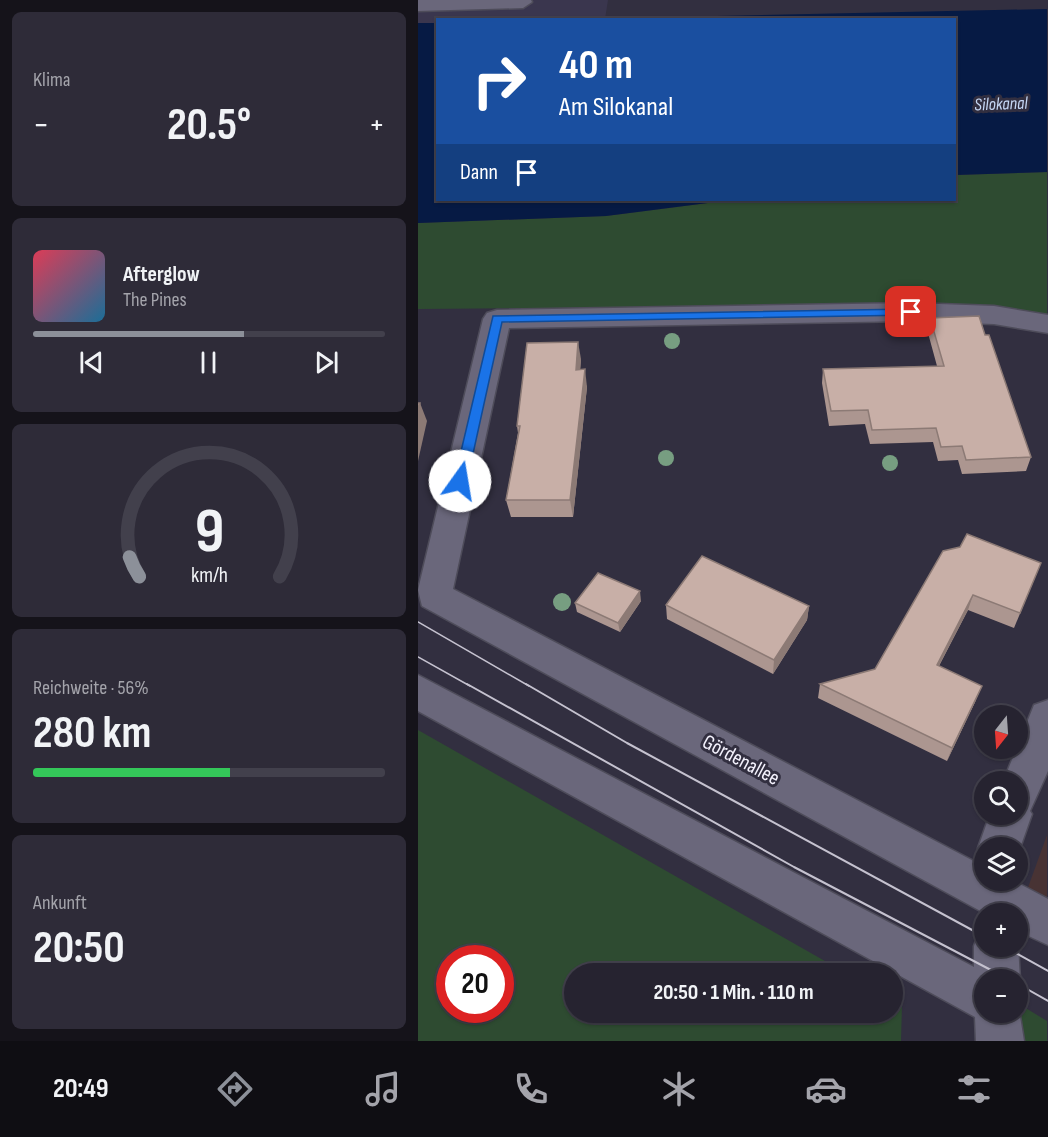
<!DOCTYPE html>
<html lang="de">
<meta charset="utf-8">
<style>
:root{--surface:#262330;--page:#2e2b38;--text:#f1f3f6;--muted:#a4a4ab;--line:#42404c;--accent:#8c9099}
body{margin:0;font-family:"Sofia Sans Condensed",sans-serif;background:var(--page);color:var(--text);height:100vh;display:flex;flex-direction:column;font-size:22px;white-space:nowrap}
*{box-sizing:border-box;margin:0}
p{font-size:20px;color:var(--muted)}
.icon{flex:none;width:33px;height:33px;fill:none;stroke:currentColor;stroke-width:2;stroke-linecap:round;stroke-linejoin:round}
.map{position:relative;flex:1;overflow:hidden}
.side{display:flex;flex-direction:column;gap:12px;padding:12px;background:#15131a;width:418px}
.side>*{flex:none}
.banner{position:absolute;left:18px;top:18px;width:520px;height:183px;border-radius:0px;box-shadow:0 2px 4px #0004,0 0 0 2px var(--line);background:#1a4fa0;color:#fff;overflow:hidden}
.needle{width:39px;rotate:197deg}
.fabs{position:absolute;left:556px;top:705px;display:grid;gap:12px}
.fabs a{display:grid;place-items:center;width:54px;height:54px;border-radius:50%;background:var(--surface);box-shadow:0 2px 4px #0004,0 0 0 2px var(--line);font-size:30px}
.speed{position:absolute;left:18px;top:945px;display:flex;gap:12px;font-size:30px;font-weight:700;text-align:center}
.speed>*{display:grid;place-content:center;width:78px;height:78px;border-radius:50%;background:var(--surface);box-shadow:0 2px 4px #0004,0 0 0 2px var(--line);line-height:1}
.speed .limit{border:9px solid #d22;background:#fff;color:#111}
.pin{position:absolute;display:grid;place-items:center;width:51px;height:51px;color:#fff;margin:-26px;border-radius:12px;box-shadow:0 3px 9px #0006}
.me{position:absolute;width:66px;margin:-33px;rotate:13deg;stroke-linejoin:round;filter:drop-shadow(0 0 4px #0008)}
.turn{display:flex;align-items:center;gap:21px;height:126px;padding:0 24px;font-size:27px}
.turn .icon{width:78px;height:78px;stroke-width:2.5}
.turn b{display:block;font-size:42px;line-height:51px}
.then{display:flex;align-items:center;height:57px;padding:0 24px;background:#0003;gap:12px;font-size:22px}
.big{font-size:45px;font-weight:700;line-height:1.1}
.side .widget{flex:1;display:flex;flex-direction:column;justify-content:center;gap:9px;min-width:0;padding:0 21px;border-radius:9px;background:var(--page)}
.side .dial{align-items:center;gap:0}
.dial svg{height:156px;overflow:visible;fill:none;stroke:var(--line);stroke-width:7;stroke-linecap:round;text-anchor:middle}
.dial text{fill:var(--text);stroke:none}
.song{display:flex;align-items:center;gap:18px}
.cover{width:72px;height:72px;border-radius:9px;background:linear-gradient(135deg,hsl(350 70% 55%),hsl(200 70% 35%))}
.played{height:6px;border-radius:3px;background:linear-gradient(90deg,var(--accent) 60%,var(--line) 60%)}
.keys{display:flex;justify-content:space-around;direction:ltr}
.heat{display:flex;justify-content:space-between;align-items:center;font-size:33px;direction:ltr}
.charge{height:9px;border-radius:4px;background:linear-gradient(90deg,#34c759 56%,var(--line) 0)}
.trip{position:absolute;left:146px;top:963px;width:339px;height:60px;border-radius:30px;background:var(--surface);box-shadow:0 2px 4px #0004,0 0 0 2px var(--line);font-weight:700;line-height:60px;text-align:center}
.dock{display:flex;height:96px;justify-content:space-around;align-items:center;background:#0f0e13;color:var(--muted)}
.dock .icon{width:42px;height:42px}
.dock .on{color:var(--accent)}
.dock b{font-size:27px;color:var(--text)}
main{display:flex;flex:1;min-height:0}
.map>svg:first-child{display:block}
.commercial{fill:#483334}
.built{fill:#3a364e}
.green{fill:#2e4b31;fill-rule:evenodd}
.water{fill:#061a44}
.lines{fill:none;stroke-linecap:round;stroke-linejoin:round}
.minor-casing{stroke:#4e4c5a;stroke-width:3}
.minor{fill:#6a677b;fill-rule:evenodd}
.tram-far1{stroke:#c5c2cf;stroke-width:1.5}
.tram{stroke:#c5c2cf;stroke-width:2}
.tree{fill:#779e81}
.wall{fill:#ac9690}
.shaded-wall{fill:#8c7a75}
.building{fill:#c8afa7;stroke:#8c7a75;stroke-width:1.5}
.route{fill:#1a73e8;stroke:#114b97;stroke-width:1.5}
.labels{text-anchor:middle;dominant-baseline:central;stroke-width:6;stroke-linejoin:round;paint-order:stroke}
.far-water-label{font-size:18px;font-style:italic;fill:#c6d7f5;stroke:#322f40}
.street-label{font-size:21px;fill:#f4f2fd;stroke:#322f40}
</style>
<main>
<section class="side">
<div class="widget"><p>Klima</p>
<div class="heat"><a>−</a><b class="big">20.5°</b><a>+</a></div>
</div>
<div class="widget">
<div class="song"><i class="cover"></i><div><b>Afterglow</b><p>The Pines</p></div></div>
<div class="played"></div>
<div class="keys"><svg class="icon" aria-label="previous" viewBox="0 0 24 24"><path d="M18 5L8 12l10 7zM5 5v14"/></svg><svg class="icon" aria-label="pause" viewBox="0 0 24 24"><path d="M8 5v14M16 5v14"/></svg><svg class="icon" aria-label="next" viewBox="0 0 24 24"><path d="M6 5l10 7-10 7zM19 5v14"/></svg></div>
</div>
<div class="widget dial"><svg viewBox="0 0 100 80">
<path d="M14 69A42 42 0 1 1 86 69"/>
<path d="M14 69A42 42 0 0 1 9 59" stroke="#8c9099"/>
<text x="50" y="56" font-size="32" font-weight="700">9</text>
<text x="50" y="72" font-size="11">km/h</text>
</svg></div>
<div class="widget"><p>Reichweite · 56%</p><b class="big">280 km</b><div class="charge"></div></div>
<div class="widget"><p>Ankunft</p><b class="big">20:50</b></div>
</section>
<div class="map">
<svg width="630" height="1041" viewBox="0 0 630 1041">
<rect width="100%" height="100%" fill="#322f40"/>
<polygon class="commercial" points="629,835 629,917 604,904"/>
<polygon class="built" points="0,0 190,0 187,19 20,20 19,23 0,23"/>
<g class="green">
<polygon points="629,172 629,314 571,305 0,309 0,223 188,216 313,200 537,200 537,175"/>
<path d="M0,730l428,243 -272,1v38h318v-12l10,5 -1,36h-483zM82,958v52h-50v-52z"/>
<polygon points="606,1007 629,1021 629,1041 597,1041 595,1018"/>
</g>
<g class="water">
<polygon points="629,9 629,172 537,175 537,20 159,19"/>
<polygon points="0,23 19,23 20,200 313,200 188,216 0,223"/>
</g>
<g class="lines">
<defs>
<g id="minor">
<polygon points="0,0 113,0 114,2 105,8 0,11"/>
<polygon points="493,303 576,306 630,315 630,333 576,324 493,321 91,328 35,589 567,867 567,880 594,880 630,899 630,945 600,931 600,914 568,914 4,606 0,590 65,319 69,313 79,310"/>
<polygon points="0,675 556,967 556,946 562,930 567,928 567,946 600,945 602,980 600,984 600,980 567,980 567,1012 600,1012 600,1004 606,1041 558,1041 557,1017 0,711"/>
<polygon points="630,700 630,771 612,811 614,814 602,848 600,853 600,848 567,848 567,863 560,848 572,814 600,814 600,782 585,782 616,705"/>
</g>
</defs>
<use href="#minor" class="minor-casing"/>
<use href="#minor" class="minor"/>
<g class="tram-far1">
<polyline points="0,622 111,686"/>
<polyline points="0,657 52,686"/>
</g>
<g class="tram">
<polyline points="49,684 376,867 592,980"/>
<polyline points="108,684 209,743 567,937"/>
<polyline points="585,946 630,971"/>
<polyline points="600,984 630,1001"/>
</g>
</g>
<g class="tree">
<circle cx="254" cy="341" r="8"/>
<circle cx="248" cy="458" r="8"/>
<circle cx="472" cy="463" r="8"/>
<circle cx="144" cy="602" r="9"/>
</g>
<g class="wall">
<polygon points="512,318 567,335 613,457 608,471 544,474 540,460 520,461 515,442 452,444 447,424 411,426 404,383 405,369 519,366 510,333"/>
<polygon points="163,359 162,370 169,387 155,517 93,517 88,500 100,433 99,426"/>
<polygon points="525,551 623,563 596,628 550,610 521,666 558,700 529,761 400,698 402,684 457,669"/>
<polygon points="223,601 202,632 159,612 157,603"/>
<polygon points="248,605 391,606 389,620 355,674 249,619"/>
</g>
<g class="shaded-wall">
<polygon points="160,342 163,359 161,387 158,370"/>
<polygon points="167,369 169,387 155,517 152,500"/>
<polygon points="2,403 9,421 0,461 0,414"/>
<polygon points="222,591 223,601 202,632 200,623"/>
<polygon points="555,595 550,610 514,679 519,665"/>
<polygon points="391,606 389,620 355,674 356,660"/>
<polygon points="564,686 558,700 529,761 534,748"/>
</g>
<g class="building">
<polygon points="561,316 567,335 571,335 613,457 548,460 544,446 523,447 518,428 454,430 450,410 413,411 405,369 526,366 512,318"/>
<polygon points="160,342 158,370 167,369 152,500 88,500 102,426 99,426 109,343"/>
<polygon points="0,403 2,403 0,414"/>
<polygon points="549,534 623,563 602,613 555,595 519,665 564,686 534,748 402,684 457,669 525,551 542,547"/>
<polygon points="284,556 391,606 356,660 248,605"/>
<polygon points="180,573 222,591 200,623 157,603"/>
</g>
<polygon class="route" points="493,309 497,310 497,315 84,322 49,481 42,486 36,481 75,316"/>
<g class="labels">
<g class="far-water-label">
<text transform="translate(583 104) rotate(-2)">Silokanal</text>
</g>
<g class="street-label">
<text transform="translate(323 760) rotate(28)">Gördenallee</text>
</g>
</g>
</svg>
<div class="fabs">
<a><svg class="needle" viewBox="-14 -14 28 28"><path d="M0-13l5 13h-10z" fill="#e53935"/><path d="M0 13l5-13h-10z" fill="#a4a4ab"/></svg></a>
<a><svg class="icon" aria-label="search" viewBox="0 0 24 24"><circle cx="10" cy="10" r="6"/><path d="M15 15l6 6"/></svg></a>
<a><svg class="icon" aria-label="layers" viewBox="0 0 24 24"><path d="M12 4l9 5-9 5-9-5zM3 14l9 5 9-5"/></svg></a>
<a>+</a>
<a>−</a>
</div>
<div class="speed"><div class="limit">20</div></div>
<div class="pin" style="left:493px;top:312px;background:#d93025"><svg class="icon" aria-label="arrive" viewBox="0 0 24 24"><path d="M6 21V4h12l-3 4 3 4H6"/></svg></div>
<svg class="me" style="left:42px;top:481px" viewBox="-20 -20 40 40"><circle r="19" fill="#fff"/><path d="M0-13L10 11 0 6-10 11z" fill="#1a73e8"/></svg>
<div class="trip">20:50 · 1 Min. · 110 m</div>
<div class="banner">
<div class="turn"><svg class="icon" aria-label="right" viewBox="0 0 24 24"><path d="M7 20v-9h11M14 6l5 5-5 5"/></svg><div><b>40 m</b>Am Silokanal</div></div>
<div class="then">Dann<svg class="icon" aria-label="arrive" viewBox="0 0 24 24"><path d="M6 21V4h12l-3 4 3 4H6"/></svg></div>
</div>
</div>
</main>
<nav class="dock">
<b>20:49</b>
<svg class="icon on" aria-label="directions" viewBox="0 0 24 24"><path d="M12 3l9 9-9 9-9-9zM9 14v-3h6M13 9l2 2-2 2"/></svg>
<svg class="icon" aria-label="music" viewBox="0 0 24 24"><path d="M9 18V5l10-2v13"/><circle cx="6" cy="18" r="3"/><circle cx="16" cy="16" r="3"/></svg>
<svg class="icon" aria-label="phone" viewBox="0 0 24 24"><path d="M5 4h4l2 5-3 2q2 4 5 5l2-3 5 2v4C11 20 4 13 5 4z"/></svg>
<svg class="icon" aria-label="climate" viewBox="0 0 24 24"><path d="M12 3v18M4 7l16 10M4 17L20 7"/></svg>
<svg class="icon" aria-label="car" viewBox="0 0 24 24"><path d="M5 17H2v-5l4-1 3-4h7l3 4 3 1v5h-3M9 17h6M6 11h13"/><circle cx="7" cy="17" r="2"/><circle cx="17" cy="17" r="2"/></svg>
<svg class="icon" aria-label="filters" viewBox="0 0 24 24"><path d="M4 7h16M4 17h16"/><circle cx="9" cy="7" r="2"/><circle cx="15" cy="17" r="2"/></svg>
</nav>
